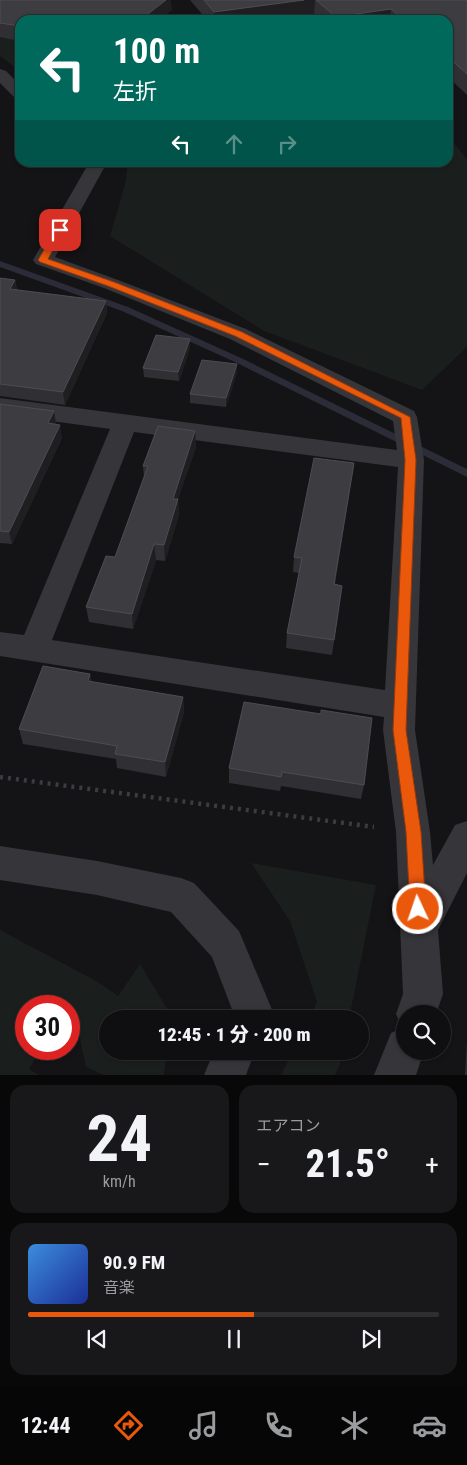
<!DOCTYPE html>
<html lang="ja">
<meta charset="utf-8">
<style>
:root{--surface:#0f0e10;--page:#181719;--text:#f1f3f6;--muted:#9b9c9f;--line:#2f2e30;--accent:#ea580c}
body{margin:0;font-family:"Roboto Condensed","Noto Sans JP",sans-serif;background:var(--page);color:var(--text);height:100vh;display:flex;flex-direction:column;font-size:19px;white-space:nowrap}
*{box-sizing:border-box;margin:0}
p{font-size:16px;color:var(--muted)}
.icon{flex:none;width:28px;height:28px;fill:none;stroke:currentColor;stroke-width:2;stroke-linecap:round;stroke-linejoin:round}
.map{position:relative;height:1075px;overflow:hidden}
.drawer{display:flex;flex-direction:column;gap:10px;padding:10px;background:#080809;flex:1}
.drawer>*{flex:none}
.top-card{position:absolute;left:15px;top:15px;width:438px;height:152px;border-radius:15px;box-shadow:0 1px 4px #0004,0 0 0 1px var(--line);background:#00695c;color:#fff;overflow:hidden}
.buttons{position:absolute;left:396px;top:1005px;display:grid;gap:10px}
.buttons a{display:grid;place-items:center;width:55px;height:55px;border-radius:50%;background:var(--surface);box-shadow:0 1px 4px #0004,0 0 0 1px var(--line);font-size:25px}
.speed{position:absolute;left:15px;top:995px;display:flex;gap:10px;font-size:25px;font-weight:700;text-align:center}
.speed>*{display:grid;place-content:center;width:65px;height:65px;border-radius:50%;background:var(--surface);box-shadow:0 1px 4px #0004,0 0 0 1px var(--line);line-height:1}
.speed .limit{border:8px solid #d22;background:#fff;color:#111}
.pin{position:absolute;display:grid;place-items:center;width:42px;height:42px;color:#fff;margin:-21px;border-radius:10px;box-shadow:0 2px 8px #0006}
.me{position:absolute;width:55px;margin:-28px;rotate:357deg;stroke-linejoin:round;filter:drop-shadow(0 0 4px #0008)}
.turn{display:flex;align-items:center;gap:18px;height:105px;padding:0 15px;font-size:22px}
.turn .icon{width:65px;height:65px;stroke-width:2.5}
.turn b{display:block;font-size:35px;line-height:42px}
.lanes{display:flex;align-items:center;height:48px;padding:0 15px;background:#0003;justify-content:center;gap:25px;direction:ltr}
.lanes .off{opacity:.35}
.big{font-size:38px;font-weight:800;line-height:1.1}
.drawer .widget{flex:1;display:flex;flex-direction:column;justify-content:center;gap:8px;min-width:0;padding:0 18px;border-radius:15px;background:var(--page)}
.drawer .dial{align-items:center;gap:0}
.dial b{font-size:65px;line-height:1}
.song{display:flex;align-items:center;gap:15px}
.cover{width:60px;height:60px;border-radius:8px;background:linear-gradient(135deg,hsl(210 70% 55%),hsl(230 70% 35%))}
.played{height:5px;border-radius:2px;background:linear-gradient(90deg,var(--accent) 55%,var(--line) 55%)}
.keys{display:flex;justify-content:space-around;direction:ltr}
.heat{display:flex;justify-content:space-between;align-items:center;font-size:28px;direction:ltr}
.drawer .tiles{flex:1;display:grid;gap:10px;grid-template-columns:1fr 1fr}
.widget:last-child{grid-column:span 2}
.trip{position:absolute;left:99px;top:1010px;width:270px;height:50px;border-radius:25px;background:var(--surface);box-shadow:0 1px 4px #0004,0 0 0 1px var(--line);font-weight:800;line-height:50px;text-align:center}
.menu{display:flex;height:80px;justify-content:space-around;align-items:center;background:#060606;color:var(--muted)}
.menu .icon{width:35px;height:35px}
.menu .current{color:var(--accent)}
.menu b{font-size:22px;color:var(--text)}
.map>svg:first-child{display:block}
.green{fill:#1a1f1d}
.lines{fill:none;stroke-linecap:round;stroke-linejoin:round}
.stream{fill:#2b2c37;fill-rule:evenodd}
.path{stroke:#3c3b40;stroke-width:4.5;stroke-dasharray:3 5;stroke-linecap:butt}
.minor{fill:#363539;fill-rule:evenodd}
.wall{fill:#302f33}
.shaded-wall{fill:#1f1e21}
.building{fill:#3d3c41;stroke:#4e4c53}
.route{fill:#ea580c;stroke:#983908}
</style>
<div class="map">
<svg width="467" height="1075" viewBox="0 0 467 1075">
<rect width="100%" height="100%" fill="#141315"/>
<g class="green">
<polygon points="0,15 20,32 20,71 0,56"/>
<polygon points="448,136 467,159 467,347 422,390 264,331 110,236 125,184 128,163 448,162"/>
<polygon points="251,863 376,885 349,1019 309,1019 317,1002 290,921"/>
<polygon points="0,930 98,982 118,996 140,964 171,1015 170,1019 108,1019 108,1051 167,1051 164,1075 104,1075 86,1067 78,1029 69,1033 69,1006 26,1006 26,1049 41,1049 29,1069 39,1075 0,1075"/>
<polygon points="293,1051 343,1051 340,1064 335,1075 281,1075"/>
</g>
<g class="lines">
<polygon class="stream" points="0,261 128,307 241,358 467,469 467,477 235,362 122,311 0,267"/>
<polyline class="path" points="0,777 374,827"/>
<g class="minor">
<polygon points="0,69 6,71 20,85 20,99 14,97 0,83"/>
<path d="M81,162h19l4,6 -49,89 63,23 128,49 168,82 3,6 7,43 -9,270 15,102 3,33 22,-40 12,-4v52l-29,57 5,64 -7,20h-31v37h19l-8,24h-42l17,-42 11,-5 -6,-14 7,-20 -7,-162 -13,-102 1,-13 -384,-61v-24l24,3 86,-206 -110,-15v-16l397,52 -4,-29 -163,-82 -126,-51 -68,-24 -3,-4 53,-92zM134,432l264,35 -13,223 -333,-50z"/>
<polygon points="0,846 97,861 181,878 194,883 239,931 273,1012 270,1019 230,1019 233,1012 212,957 171,912 97,895 0,880"/>
<polygon points="214,1051 255,1051 246,1075 204,1075"/>
</g>
</g>
<g class="wall">
<polygon points="0,0 172,10 20,20 20,41 0,37"/>
<polygon points="190,0 467,0 467,95 448,77 448,20 319,20 314,16 281,20 207,20"/>
<polygon points="0,278 15,280 17,290 106,301 107,313 65,405 0,396"/>
<polygon points="190,348 179,381 144,377 143,368"/>
<polygon points="237,372 226,407 190,403 190,394"/>
<polygon points="0,404 56,424 62,438 12,544 0,543"/>
<polygon points="195,431 196,447 178,499 179,515 165,561 156,560 133,629 89,622 86,607 115,557 144,478 143,466"/>
<polygon points="354,463 335,584 342,586 332,655 286,648 287,633 299,573 293,572 294,557"/>
<polygon points="90,674 92,682 183,697 184,712 166,777 117,768 116,759 23,744 19,729"/>
<polygon points="244,702 364,785 361,799 281,786 280,791 229,783 229,768"/>
<polygon points="467,1041 467,1075 465,1075"/>
</g>
<g class="shaded-wall">
<polygon points="166,0 171,0 172,10 160,20 140,20"/>
<polygon points="304,0 315,0 314,16 281,20 214,20 214,12"/>
<polygon points="391,9 390,20 335,20 336,17"/>
<polygon points="15,280 17,292 10,289"/>
<polygon points="106,301 107,313 65,405 63,392"/>
<polygon points="190,339 190,348 179,381 178,372"/>
<polygon points="237,364 237,372 226,407 226,398"/>
<polygon points="54,411 56,424 50,436 48,423"/>
<polygon points="60,425 62,438 12,544 9,532"/>
<polygon points="195,431 196,447 178,499 179,515 165,561 164,545 173,499"/>
<polygon points="354,463 352,479 332,600 334,584"/>
<polygon points="154,544 156,560 133,629 132,614"/>
<polygon points="90,674 93,689 88,681"/>
<polygon points="183,697 184,712 166,777 165,762"/>
</g>
<g class="building">
<polygon points="0,0 166,0 140,20 20,20 20,26 0,23"/>
<polygon points="204,0 304,0 214,12"/>
<polygon points="316,0 467,0 467,74 448,57 448,20 404,20 391,9 336,17"/>
<polygon points="0,278 15,280 10,289 106,301 63,392 0,384"/>
<polygon points="156,335 190,339 178,372 143,368"/>
<polygon points="202,360 237,364 226,398 190,394"/>
<polygon points="0,404 54,411 48,423 60,425 9,532 0,531"/>
<polygon points="158,426 195,431 173,499 178,499 164,545 154,544 132,614 86,607 106,556 115,557 148,466 143,466"/>
<polygon points="314,458 354,463 334,584 342,586 334,640 287,633 302,558 294,557"/>
<polygon points="43,666 90,674 88,681 183,697 165,762 115,754 117,746 19,729"/>
<polygon points="244,702 321,714 321,710 372,718 364,785 282,772 281,777 229,768"/>
</g>
<polygon class="route" points="57,228 64,230 48,259 114,282 242,332 410,417 416,460 406,730 421,832 426,909 423,914 418,916 412,914 410,909 406,832 393,730 405,460 401,418 235,336 108,286 40,262 38,260"/>
</svg>
<div class="buttons">
<a><svg class="icon" aria-label="search" viewBox="0 0 24 24"><circle cx="10" cy="10" r="6"/><path d="M15 15l6 6"/></svg></a>
</div>
<div class="speed"><div class="limit">30</div></div>
<div class="pin" style="left:60px;top:230px;background:#d93025"><svg class="icon" aria-label="arrive" viewBox="0 0 24 24"><path d="M6 21V4h12l-3 4 3 4H6"/></svg></div>
<svg class="me" style="left:418px;top:909px" viewBox="-20 -20 40 40"><circle r="17" fill="#ea580c" stroke="#fff" stroke-width="3"/><path d="M0-11L8 9 0 5-8 9z" fill="#fff"/></svg>
<div class="trip">12:45 · 1 分 · 200 m</div>
<div class="top-card">
<div class="turn"><svg class="icon" aria-label="left" viewBox="0 0 24 24"><path d="M17 20v-9H6M10 6l-5 5 5 5"/></svg><div><b>100 m</b>左折</div></div>
<div class="lanes"><svg class="icon" aria-label="left" viewBox="0 0 24 24"><path d="M17 20v-9H6M10 6l-5 5 5 5"/></svg><svg class="icon off" aria-label="ahead" viewBox="0 0 24 24"><path d="M12 20V5M6 11l6-6 6 6"/></svg><svg class="icon off" aria-label="right" viewBox="0 0 24 24"><path d="M7 20v-9h11M14 6l5 5-5 5"/></svg></div>
</div>
</div>
<section class="drawer">
<div class="tiles">
<div class="widget dial"><b>24</b><p>km/h</p></div>
<div class="widget"><p>エアコン</p>
<div class="heat"><a>−</a><b class="big">21.5°</b><a>+</a></div>
</div>
<div class="widget">
<div class="song"><i class="cover"></i><div><b>90.9 FM</b><p>音楽</p></div></div>
<div class="played"></div>
<div class="keys"><svg class="icon" aria-label="previous" viewBox="0 0 24 24"><path d="M18 5L8 12l10 7zM5 5v14"/></svg><svg class="icon" aria-label="pause" viewBox="0 0 24 24"><path d="M8 5v14M16 5v14"/></svg><svg class="icon" aria-label="next" viewBox="0 0 24 24"><path d="M6 5l10 7-10 7zM19 5v14"/></svg></div>
</div>
</div>
</section>
<nav class="menu">
<b>12:44</b>
<svg class="icon current" aria-label="directions" viewBox="0 0 24 24"><path d="M12 3l9 9-9 9-9-9zM9 14v-3h6M13 9l2 2-2 2"/></svg>
<svg class="icon" aria-label="music" viewBox="0 0 24 24"><path d="M9 18V5l10-2v13"/><circle cx="6" cy="18" r="3"/><circle cx="16" cy="16" r="3"/></svg>
<svg class="icon" aria-label="phone" viewBox="0 0 24 24"><path d="M5 4h4l2 5-3 2q2 4 5 5l2-3 5 2v4C11 20 4 13 5 4z"/></svg>
<svg class="icon" aria-label="climate" viewBox="0 0 24 24"><path d="M12 3v18M4 7l16 10M4 17L20 7"/></svg>
<svg class="icon" aria-label="car" viewBox="0 0 24 24"><path d="M5 17H2v-5l4-1 3-4h7l3 4 3 1v5h-3M9 17h6M6 11h13"/><circle cx="7" cy="17" r="2"/><circle cx="17" cy="17" r="2"/></svg>
</nav>
